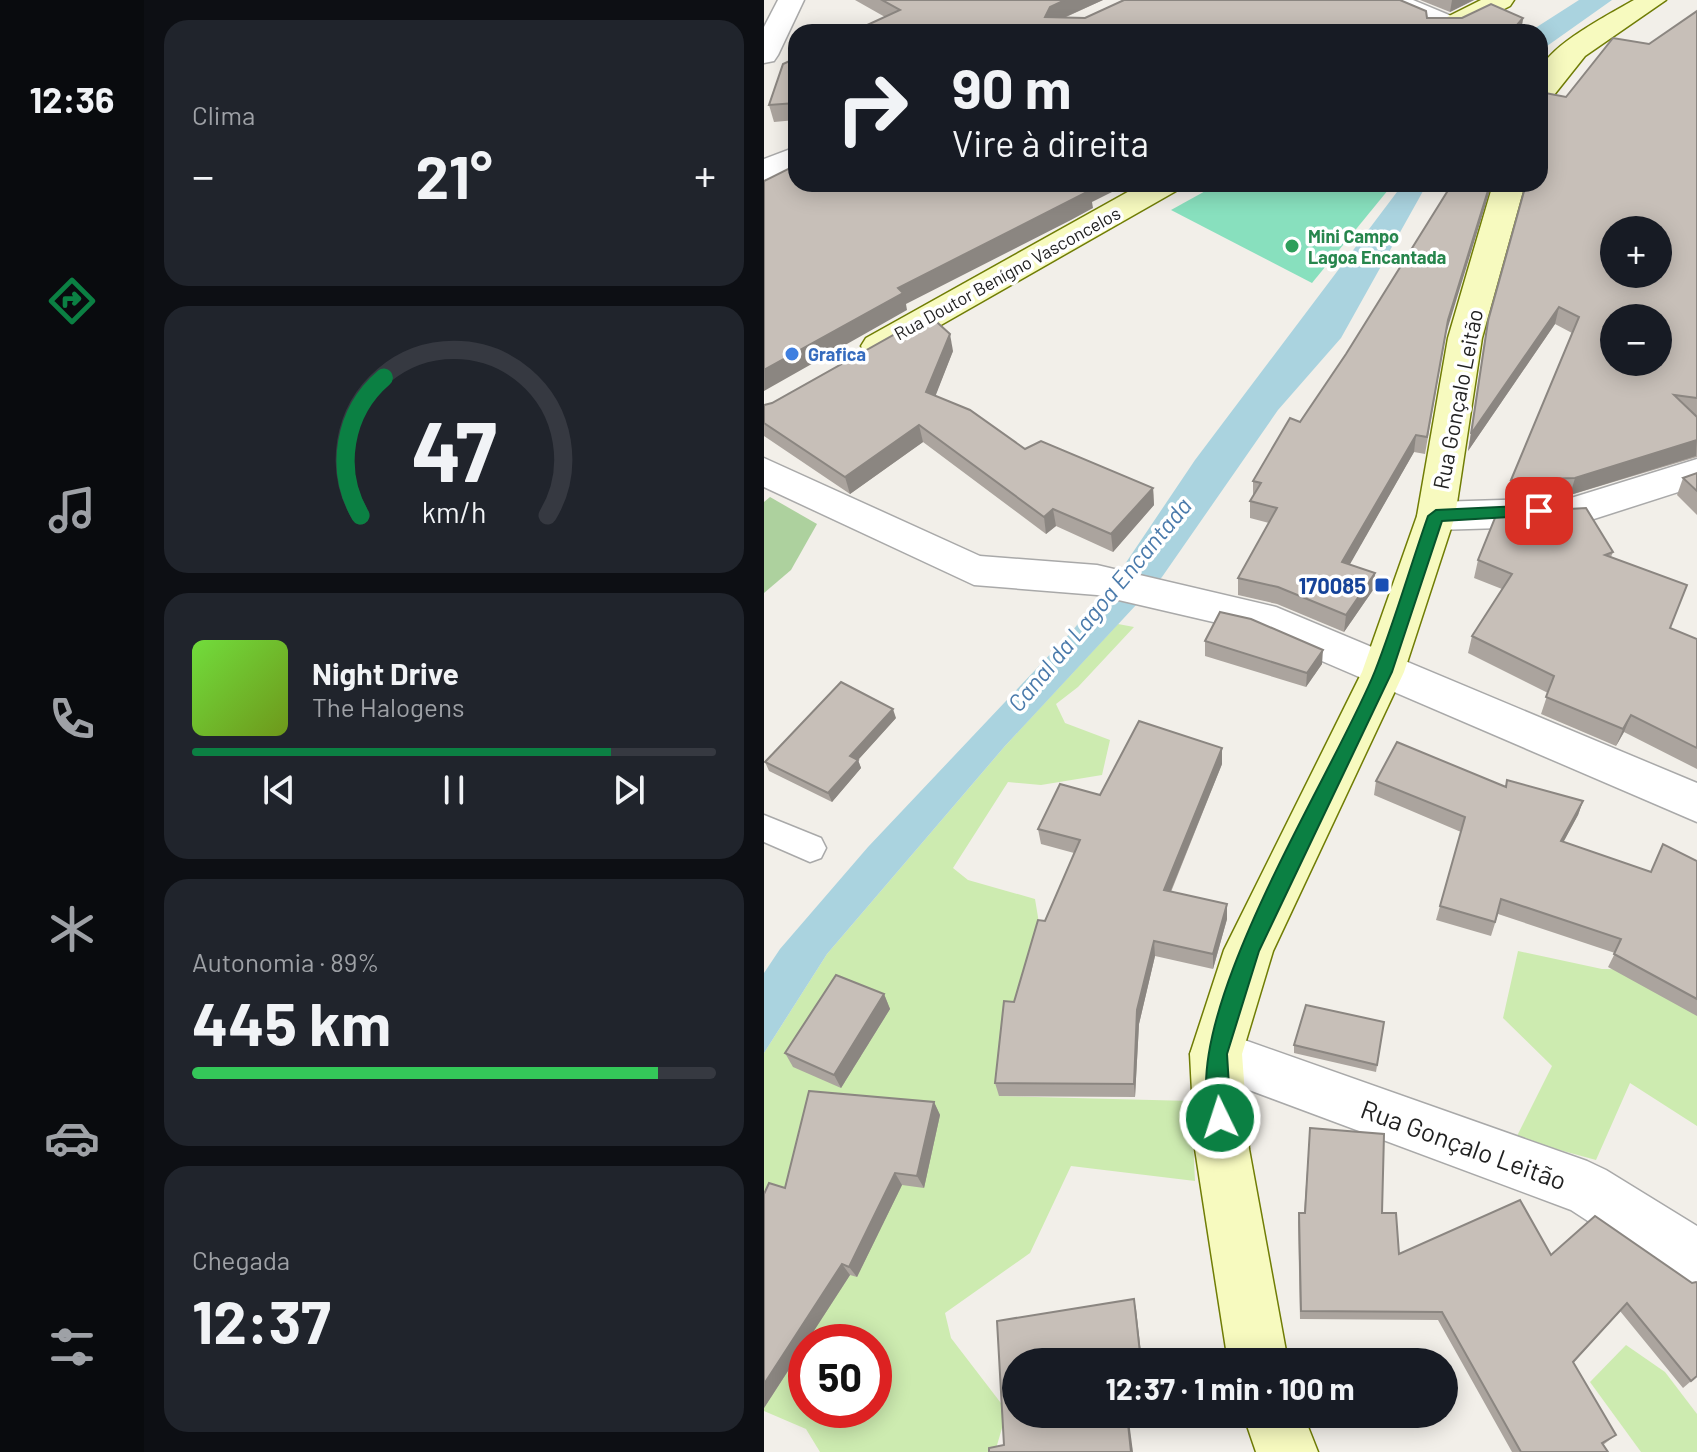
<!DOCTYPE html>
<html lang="pt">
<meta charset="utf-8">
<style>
:root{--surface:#171b24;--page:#20242c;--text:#f1f3f6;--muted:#9ea1a6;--line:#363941;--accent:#0b8043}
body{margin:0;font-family:Barlow,sans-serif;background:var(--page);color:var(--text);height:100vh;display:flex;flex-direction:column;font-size:30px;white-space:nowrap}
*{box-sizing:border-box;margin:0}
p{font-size:26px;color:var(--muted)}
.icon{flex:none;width:44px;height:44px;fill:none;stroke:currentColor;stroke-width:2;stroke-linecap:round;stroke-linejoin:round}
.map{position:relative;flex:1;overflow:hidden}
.sheet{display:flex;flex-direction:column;gap:20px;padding:20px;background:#0d0f14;width:620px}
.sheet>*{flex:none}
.hud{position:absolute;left:24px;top:24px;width:760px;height:168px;border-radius:24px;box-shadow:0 4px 20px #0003;background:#171b24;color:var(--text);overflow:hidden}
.fabs{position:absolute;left:836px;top:216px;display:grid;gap:16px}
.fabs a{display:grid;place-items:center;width:72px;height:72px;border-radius:50%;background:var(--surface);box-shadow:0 4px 20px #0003;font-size:40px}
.speed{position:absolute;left:24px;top:1324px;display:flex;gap:16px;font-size:40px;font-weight:700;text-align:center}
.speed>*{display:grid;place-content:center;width:104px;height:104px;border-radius:50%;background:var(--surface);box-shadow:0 4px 20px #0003;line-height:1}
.speed .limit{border:12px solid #d22;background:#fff;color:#111}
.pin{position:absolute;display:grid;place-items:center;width:68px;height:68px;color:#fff;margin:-34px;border-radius:16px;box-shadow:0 4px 12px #0006}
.me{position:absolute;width:88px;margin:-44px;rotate:356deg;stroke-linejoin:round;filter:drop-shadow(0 0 6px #0008)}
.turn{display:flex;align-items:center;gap:28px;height:168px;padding:0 32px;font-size:36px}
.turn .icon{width:104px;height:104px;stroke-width:2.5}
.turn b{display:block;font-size:56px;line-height:68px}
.big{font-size:60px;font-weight:700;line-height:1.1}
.sheet .tile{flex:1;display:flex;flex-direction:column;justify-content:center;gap:12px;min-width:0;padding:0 28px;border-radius:24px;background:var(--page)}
.sheet .dial{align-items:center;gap:0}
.dial svg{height:208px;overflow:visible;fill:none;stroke:var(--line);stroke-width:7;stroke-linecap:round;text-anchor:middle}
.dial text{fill:var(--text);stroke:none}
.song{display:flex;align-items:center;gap:24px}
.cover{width:96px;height:96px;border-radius:12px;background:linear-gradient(135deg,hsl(100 70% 55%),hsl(80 70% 35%))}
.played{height:8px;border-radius:4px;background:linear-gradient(90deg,var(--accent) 80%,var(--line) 80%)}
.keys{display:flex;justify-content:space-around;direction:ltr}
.heat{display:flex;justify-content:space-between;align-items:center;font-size:44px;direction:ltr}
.charge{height:12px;border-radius:6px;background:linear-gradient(90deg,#34c759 89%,var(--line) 0)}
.trip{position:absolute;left:238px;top:1348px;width:456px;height:80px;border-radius:40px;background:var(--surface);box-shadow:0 4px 20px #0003;font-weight:700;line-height:80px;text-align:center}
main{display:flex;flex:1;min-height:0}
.tab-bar{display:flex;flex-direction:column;width:144px;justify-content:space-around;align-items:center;background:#090b0e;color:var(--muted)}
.tab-bar .icon{width:56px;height:56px}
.tab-bar .selected{color:var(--accent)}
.tab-bar b{font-size:36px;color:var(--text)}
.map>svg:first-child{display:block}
.grass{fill:#cdebb0;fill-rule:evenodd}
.forest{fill:#add19e}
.pitch{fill:#88e0be}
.water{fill:#aad3df}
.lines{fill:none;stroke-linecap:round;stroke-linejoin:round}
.lane-casing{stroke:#a9a9a9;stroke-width:3}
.street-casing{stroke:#a9a9a9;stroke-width:3}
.secondary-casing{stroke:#707d05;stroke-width:3}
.lane{fill:#fff;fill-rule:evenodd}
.street{fill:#fff;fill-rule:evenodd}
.secondary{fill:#f7fabf;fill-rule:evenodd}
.wall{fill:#aba49e}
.shaded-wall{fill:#8b8681}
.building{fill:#c7bfb8;stroke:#8b8681;stroke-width:2;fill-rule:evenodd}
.route{fill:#0b8043;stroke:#07532c;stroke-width:2}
.leisure-dot{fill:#2e9e5b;stroke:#fff;stroke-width:3}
.shop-dot{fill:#3f7fe0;stroke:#fff;stroke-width:3}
.transit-dot{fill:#1a4fb4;stroke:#fff;stroke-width:3}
.labels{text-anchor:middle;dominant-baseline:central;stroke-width:7;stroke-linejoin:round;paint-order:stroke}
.far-leisure-label{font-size:18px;font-weight:bold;fill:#27864d;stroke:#fff;text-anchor:start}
.far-street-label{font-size:18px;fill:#222;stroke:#fff}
.far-shop-label{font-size:18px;font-weight:bold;fill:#366cbe;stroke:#fff;text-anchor:start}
.street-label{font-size:22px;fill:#222;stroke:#fff}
.transit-label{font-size:22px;font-weight:bold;fill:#164399;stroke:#fff;text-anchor:end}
.water-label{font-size:24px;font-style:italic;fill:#4a7aab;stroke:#fff}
.near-street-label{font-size:26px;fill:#222;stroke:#fff}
</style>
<main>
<nav class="tab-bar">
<b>12:36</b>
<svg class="icon selected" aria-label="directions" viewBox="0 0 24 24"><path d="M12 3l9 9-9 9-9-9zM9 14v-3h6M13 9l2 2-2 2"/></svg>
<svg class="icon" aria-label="music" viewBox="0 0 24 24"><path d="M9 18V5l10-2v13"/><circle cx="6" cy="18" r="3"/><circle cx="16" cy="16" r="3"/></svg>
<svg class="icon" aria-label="phone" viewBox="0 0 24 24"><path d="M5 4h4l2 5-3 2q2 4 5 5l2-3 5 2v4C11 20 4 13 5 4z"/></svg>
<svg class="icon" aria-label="climate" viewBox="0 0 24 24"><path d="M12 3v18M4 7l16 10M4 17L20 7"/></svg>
<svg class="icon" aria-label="car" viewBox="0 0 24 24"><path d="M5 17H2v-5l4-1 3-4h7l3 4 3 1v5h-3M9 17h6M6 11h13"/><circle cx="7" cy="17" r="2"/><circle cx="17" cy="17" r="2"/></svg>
<svg class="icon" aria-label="filters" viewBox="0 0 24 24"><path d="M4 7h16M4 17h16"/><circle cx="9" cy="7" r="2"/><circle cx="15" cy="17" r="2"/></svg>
</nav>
<section class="sheet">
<div class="tile"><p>Clima</p>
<div class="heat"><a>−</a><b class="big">21°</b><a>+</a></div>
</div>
<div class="tile dial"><svg viewBox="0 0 100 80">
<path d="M14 69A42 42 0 1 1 86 69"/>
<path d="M14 69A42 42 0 0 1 23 16" stroke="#0b8043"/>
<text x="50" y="56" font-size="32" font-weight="700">47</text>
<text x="50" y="72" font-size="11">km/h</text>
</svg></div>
<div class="tile">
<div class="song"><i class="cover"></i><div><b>Night Drive</b><p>The Halogens</p></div></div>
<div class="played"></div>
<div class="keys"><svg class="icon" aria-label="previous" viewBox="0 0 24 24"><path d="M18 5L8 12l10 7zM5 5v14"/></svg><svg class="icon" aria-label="pause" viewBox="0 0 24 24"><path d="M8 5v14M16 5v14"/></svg><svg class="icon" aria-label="next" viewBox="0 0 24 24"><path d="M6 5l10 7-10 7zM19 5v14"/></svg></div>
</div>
<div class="tile"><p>Autonomia · 89%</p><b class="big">445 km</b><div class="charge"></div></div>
<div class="tile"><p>Chegada</p><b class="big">12:37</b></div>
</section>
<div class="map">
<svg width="933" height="1452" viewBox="0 0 933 1452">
<rect width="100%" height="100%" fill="#f2efe9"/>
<g class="grass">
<path d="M354,624l16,3 -56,60 -22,17 9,19 45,17 -8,35 -61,10 -33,-3 -55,86 15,12 67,19 6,36 -42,161 192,5 4,80 -124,-15 -41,87 -85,60 6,25 56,73 -12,41h-175l-14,-23 -42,-18v-358l63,-99 178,-208zM42,1342h68v68h-68z"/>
<polygon points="754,951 838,969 898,970 933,986 933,1126 866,1083 832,1160 752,1138 788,1066 739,1018"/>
<polygon points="862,1345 901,1372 933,1414 933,1452 877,1452 826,1382"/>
</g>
<polygon class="forest" points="6,497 53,524 27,570 0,593 0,502"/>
<polygon class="pitch" points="454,184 629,184 548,283 407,210"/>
<g class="water">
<polygon points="815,0 848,0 776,51 776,32 765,32"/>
<polygon points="639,184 663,184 577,338 514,410 398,577 241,746 63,954 0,1053 0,973 16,949 104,847 309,630 359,567 431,460"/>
</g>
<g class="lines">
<defs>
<polygon id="lane" points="0,815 57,838 62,848 57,858 46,862 0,842"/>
<g id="street">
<polygon points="14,0 40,0 14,55 10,61 0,63 0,27"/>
<polygon points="613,0 649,0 697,20 701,26 696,32 677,32 617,6"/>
<polygon points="32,147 32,168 0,180 0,159"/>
<polygon points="0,458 216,556 333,565 512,607 933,783 933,822 488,631 333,595 210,585 0,487"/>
<polygon points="933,459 933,486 808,526 672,530 658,526 653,516 658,506 672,502 807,498"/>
<polygon points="452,1030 823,1161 842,1170 933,1226 933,1291 913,1283 893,1266 807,1210 434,1071 426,1054 434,1037"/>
</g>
<g id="secondary">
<polygon points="717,0 750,0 746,6 696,32 661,32 665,26"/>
<path d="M870,0h32l-81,56 -35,44 -10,3c0,-9 -3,-24 0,-32 9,-26 70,-57 94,-71z"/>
<polygon points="378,184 417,184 412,191 126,354 114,357 102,354 97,346 102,338"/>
<polygon points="729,184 761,184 718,338 691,516 640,672 509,951 478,1054 485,1149 524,1362 464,1362 431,1149 426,1054 460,950 598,672 653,516 684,338"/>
<polygon points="479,1414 539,1414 554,1452 492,1452"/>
</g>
</defs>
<use href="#lane" class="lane-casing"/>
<use href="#street" class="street-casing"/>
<use href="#secondary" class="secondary-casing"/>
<use href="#lane" class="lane"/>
<use href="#street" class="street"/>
<use href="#secondary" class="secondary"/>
</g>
<g class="wall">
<polygon points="91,0 339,0 300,18 759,18 757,32 88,32 121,17"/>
<polygon points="656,0 710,0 686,12"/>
<polygon points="933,11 933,416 932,416 933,417 933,457 806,495 743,497 747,480 808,333 791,324 704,451 724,321 802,97 885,44"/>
<polygon points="32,58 32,120 10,122 5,105"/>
<polygon points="681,337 661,454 650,452 585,565 611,573 609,590 580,632 513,604 474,595 474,578 505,523 486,518 486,501 489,496 489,481 536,422 582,354"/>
<polygon points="189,351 171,396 261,449 389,488 390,505 349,552 292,526 282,534 159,442 86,494 0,436 0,405"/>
<polygon points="933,473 933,515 913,495 919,478"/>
<polygon points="849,552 847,557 906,628 933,639 933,769 860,732 852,746 777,714 784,693 704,653 708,636 738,589 710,578 714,560"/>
<polygon points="441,641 558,664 542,687 441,656"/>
<polygon points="132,718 94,760 97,768 68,802 5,771 1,762"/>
<polygon points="458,764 407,892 463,919 449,969 391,956 375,1024 371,1097 235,1096 231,1083 250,1002 281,921 310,853 277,844 274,829 336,795"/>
<polygon points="612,781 741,787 819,801 814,815 799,842 887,872 933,861 933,1016 844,967 851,953 734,914 727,936 672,920 697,832 610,795"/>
<polygon points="120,994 126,1009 77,1088 29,1067 21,1053"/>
<polygon points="620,1022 612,1072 530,1053 530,1045"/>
<polygon points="170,1102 176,1115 160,1188 138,1185 93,1277 86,1275 0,1408 21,1188"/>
<polygon points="546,1128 618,1213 635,1254 787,1255 831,1216 933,1376 919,1388 856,1311 809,1363 852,1435 839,1445 844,1452 748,1452 674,1320 536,1319 534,1222 535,1213 540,1213"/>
</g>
<g class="shaded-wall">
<polygon points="301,0 339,0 288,23 281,17 286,7"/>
<polygon points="688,0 710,0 686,12"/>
<polygon points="759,18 757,32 747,32"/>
<polygon points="328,184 364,184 328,202 329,208 307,220 142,304 143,310 0,391 0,370 134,288"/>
<polygon points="726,184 728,184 681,337 661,454 684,320"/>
<polygon points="795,307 791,324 704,451 707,434"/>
<polygon points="186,334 189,351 166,410 162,392"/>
<polygon points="155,425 159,442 86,494 81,477"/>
<polygon points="652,435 650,452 577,580 578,562"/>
<polygon points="933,440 932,456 806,495 811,478"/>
<polygon points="389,488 390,505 349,552 347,534"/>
<polygon points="289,509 292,526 282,534 280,517"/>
<polygon points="611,573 609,590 580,632 582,615"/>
<polygon points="559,650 558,664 542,687 543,673"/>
<polygon points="129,709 132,718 94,760 97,768 68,802 64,793 86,756"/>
<polygon points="867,715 860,732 852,746 859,729"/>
<polygon points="458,748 458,764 401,905 400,890"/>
<polygon points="819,801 814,815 792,856 797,841"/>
<polygon points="463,904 463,919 449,969 449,954"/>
<polygon points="390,941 391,956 375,1024 371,1097 370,1084 373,1010"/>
<polygon points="120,994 126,1009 77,1088 70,1075"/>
<polygon points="170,1102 176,1115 160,1188 153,1176"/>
<polygon points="131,1173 138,1185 93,1277 85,1267"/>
<polygon points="78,1264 86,1275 0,1408 0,1384"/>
<polygon points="370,1299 372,1309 378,1362 377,1362"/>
<polygon points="363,1414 364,1414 369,1452 367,1452"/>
</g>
<g class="building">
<polygon points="118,0 301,0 286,7 281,17 321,18 360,0 636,0 662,11 663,18 698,18 727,4 759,18 747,32 88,32 136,10"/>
<path d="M933,11v387l-23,-3 23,22v23l-122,38 -64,2 68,-163 -20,-10 -88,127 17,-113 38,-137h14v-92l26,5 47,-59 36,6zM850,230h44v44h-44zM850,318h44v44h-44z"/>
<polygon points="32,58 32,103 5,105 19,64"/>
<polygon points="32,165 32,184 328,184 322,187 327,190 134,288 139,293 0,370 0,181"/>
<polygon points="688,184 726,184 684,320 663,437 652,435 578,562 611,573 582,615 514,587 474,578 513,508 486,501 497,483 489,481 526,418 536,422 582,354"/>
<polygon points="165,315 186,334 162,392 206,410 261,449 277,441 389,488 347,534 289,509 280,517 155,425 81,477 0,423 0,405 8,403"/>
<polygon points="933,473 933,491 919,478"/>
<polygon points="822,508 849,552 841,555 923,585 906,628 933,639 933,748 867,715 859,729 782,697 790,676 708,636 748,574 714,560 733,513"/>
<polygon points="456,612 487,619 559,650 543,673 441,641"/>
<polygon points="77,682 129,709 86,756 94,760 64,793 1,762"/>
<polygon points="375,721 458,748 400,890 463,904 449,954 390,941 373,1010 370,1084 231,1083 240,1001 250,1002 274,920 281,921 316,840 274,829 296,784 336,795"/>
<polygon points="633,742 742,787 743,780 819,801 797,841 887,872 899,844 933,861 933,999 850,954 857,939 737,899 731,922 676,906 701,817 612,781"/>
<polygon points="72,975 120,994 70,1075 21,1053"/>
<polygon points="542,1005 620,1022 613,1065 530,1045"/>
<polygon points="45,1091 170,1102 153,1176 131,1173 85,1267 78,1264 0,1384 0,1194 5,1183 21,1188"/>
<polygon points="546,1128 620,1134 618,1213 632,1213 635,1254 756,1200 787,1255 831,1216 928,1283 932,1282 933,1283 933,1376 927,1381 863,1303 809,1362 852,1435 838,1443 844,1452 757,1452 678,1312 537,1311 535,1213 541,1213"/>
<polygon points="370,1299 377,1362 252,1362 252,1414 363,1414 367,1452 225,1452 225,1448 240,1445 233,1321"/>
</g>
<path class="route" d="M775,505l8,6 -2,4 -103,6 -50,151 -133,279 -32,103 4,64 -3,7 -8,3 -7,-3c-43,-100 122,-353 162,-454 20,-51 35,-104 53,-155l8,-6z"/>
<circle class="leisure-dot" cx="528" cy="246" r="8"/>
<circle class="shop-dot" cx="28" cy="354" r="8"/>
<rect class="transit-dot" x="610" y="577" width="16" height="16" rx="4"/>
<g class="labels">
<g class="far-leisure-label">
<text x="544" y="236">Mini Campo<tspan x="544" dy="21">Lagoa Encantada</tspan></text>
</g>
<g class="far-street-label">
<text transform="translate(243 273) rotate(-29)">Rua Doutor Benígno Vasconcelos</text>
</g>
<g class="far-shop-label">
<text x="44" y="354">Grafica</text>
</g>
<g class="street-label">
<text transform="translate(693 399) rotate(-79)">Rua Gonçalo Leitão</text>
</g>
<g class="transit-label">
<text x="602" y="585">170085</text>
</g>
<g class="water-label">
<text transform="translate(335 604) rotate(-50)">Canal da Lagoa Encantada</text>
</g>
<g class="near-street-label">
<text transform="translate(700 1144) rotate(20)">Rua Gonçalo Leitão</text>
</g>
</g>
</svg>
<div class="fabs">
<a>+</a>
<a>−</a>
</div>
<div class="speed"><div class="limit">50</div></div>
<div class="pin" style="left:775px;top:511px;background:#d93025"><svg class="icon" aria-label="arrive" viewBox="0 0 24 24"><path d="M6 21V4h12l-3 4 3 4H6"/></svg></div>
<svg class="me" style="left:456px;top:1118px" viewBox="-20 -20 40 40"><circle r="17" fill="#0b8043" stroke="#fff" stroke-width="3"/><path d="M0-11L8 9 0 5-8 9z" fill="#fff"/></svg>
<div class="trip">12:37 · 1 min · 100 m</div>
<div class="hud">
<div class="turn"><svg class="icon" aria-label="right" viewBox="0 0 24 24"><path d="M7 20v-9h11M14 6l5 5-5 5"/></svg><div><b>90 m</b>Vire à direita</div></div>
</div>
</div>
</main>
